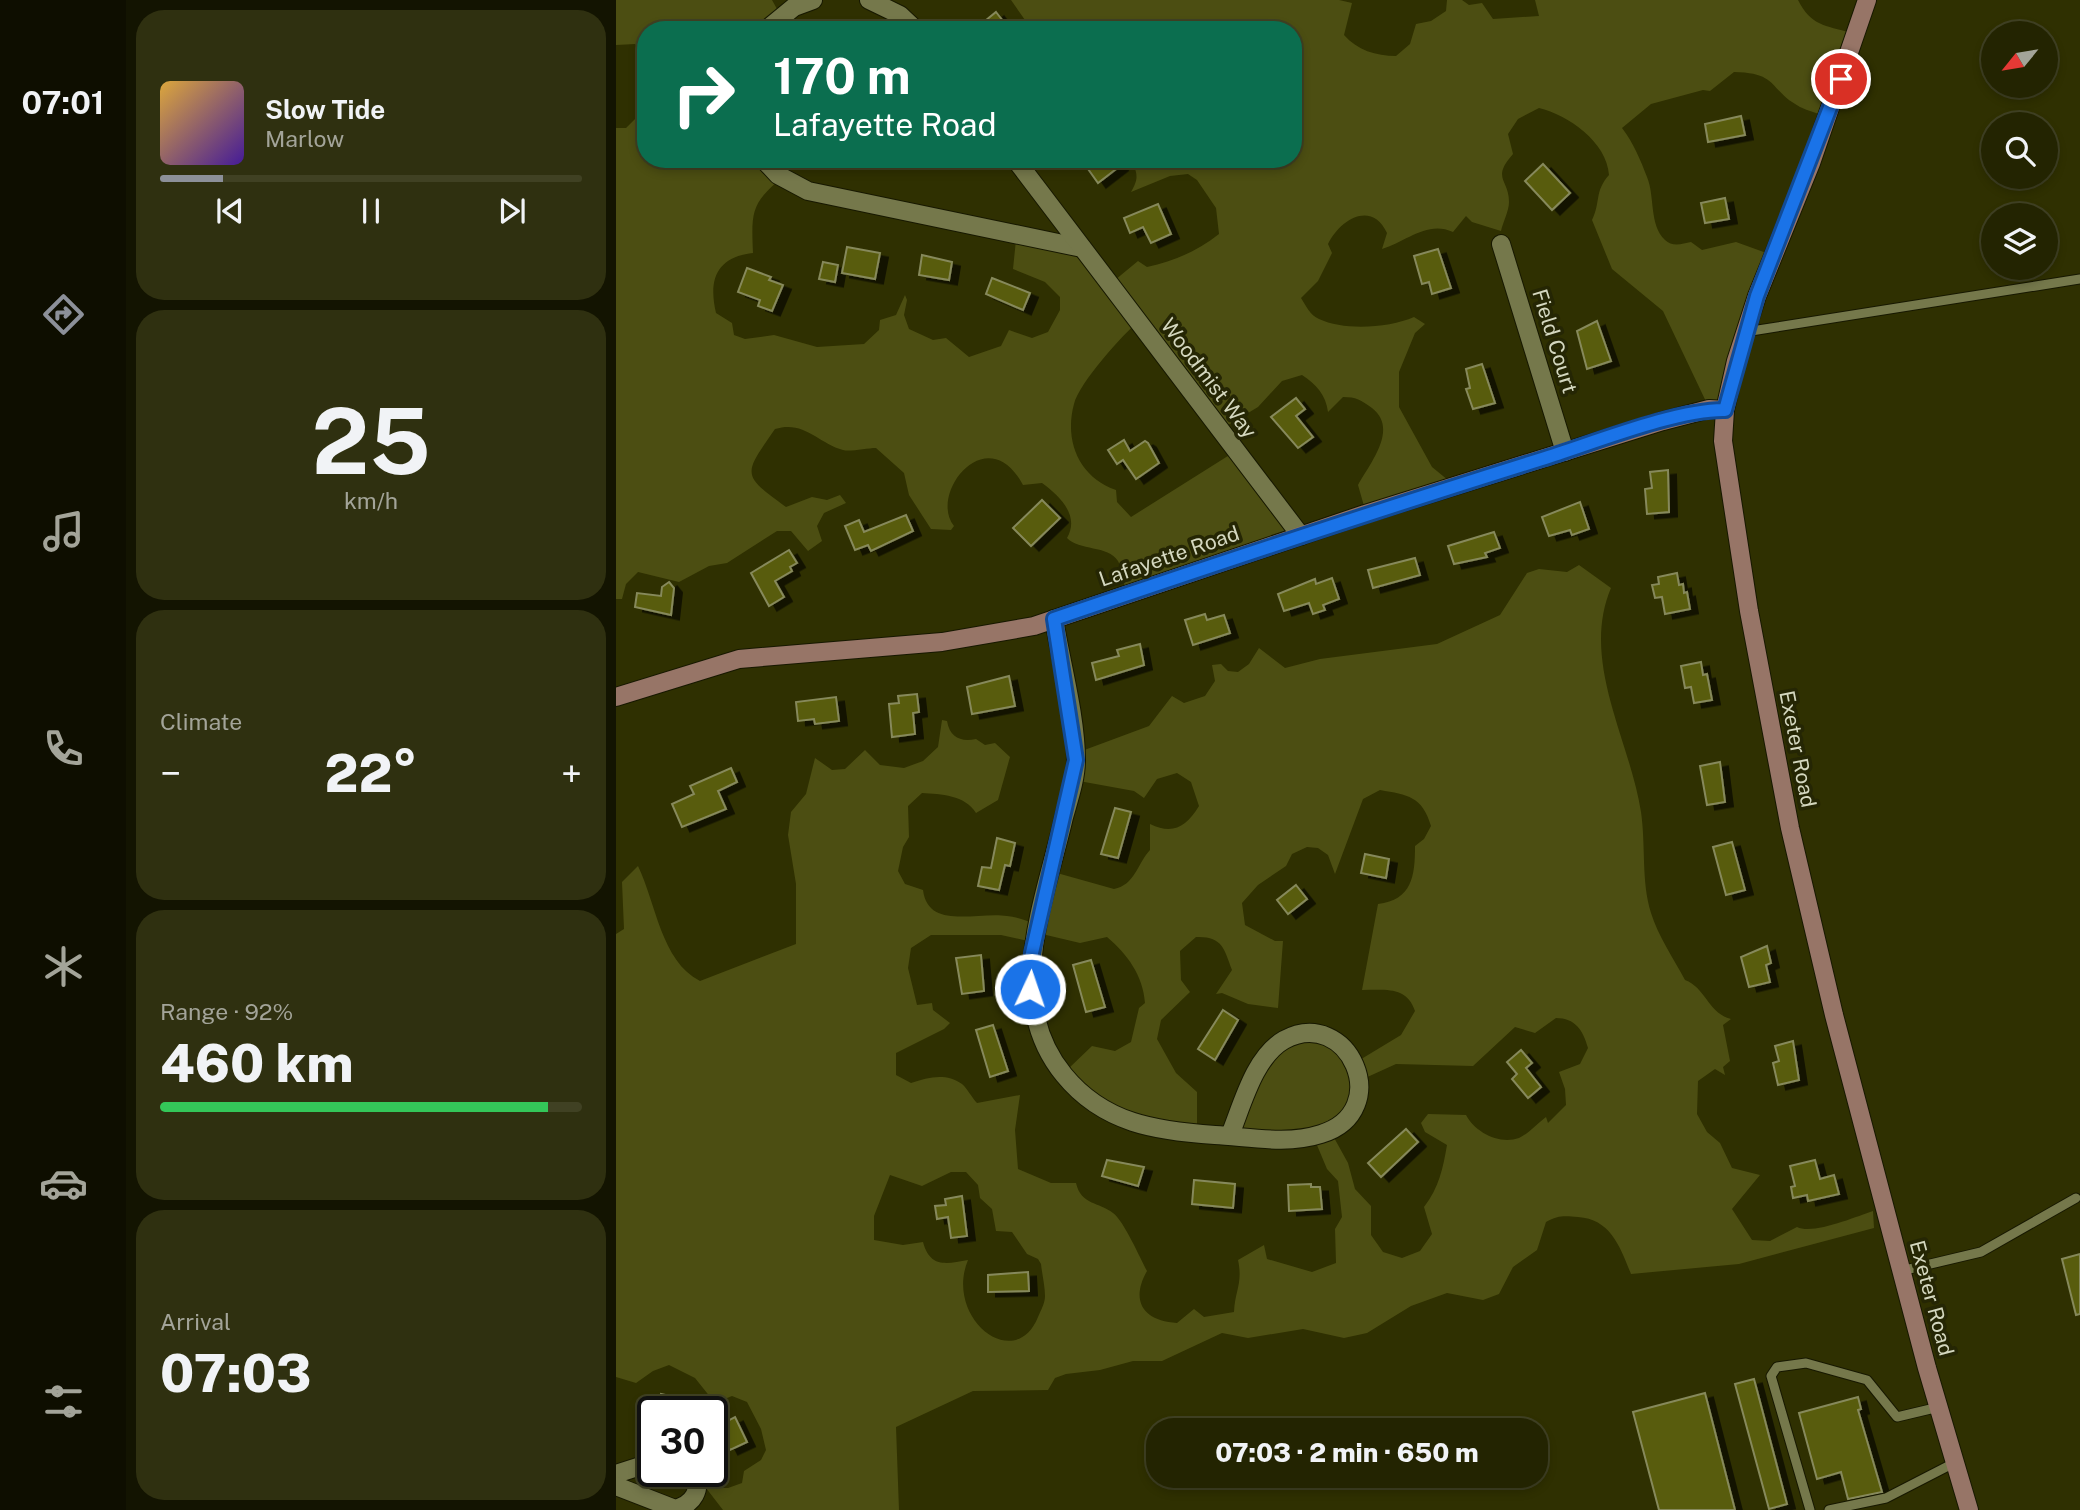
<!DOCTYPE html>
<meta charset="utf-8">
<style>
:root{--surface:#232401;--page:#2f3010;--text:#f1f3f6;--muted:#a3a499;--line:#404123;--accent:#8c9099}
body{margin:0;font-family:"Public Sans",sans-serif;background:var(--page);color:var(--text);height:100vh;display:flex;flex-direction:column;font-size:26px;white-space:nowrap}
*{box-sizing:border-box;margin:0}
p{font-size:23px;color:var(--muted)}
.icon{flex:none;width:38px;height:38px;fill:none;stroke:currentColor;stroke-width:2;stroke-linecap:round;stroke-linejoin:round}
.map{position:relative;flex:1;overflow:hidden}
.sheet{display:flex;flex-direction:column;gap:10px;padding:10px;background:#131401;width:490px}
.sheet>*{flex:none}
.guide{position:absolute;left:21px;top:21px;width:665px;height:147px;border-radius:28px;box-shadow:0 4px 10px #0003,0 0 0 2px var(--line);background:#0b6e4f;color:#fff;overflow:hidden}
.needle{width:46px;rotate:240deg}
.buttons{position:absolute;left:1365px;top:21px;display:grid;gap:14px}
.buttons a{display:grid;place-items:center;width:77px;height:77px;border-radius:50%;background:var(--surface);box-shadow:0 4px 10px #0003,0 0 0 2px var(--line);font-size:35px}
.speed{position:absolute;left:21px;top:1396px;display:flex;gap:14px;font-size:35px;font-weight:700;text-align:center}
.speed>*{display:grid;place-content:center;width:91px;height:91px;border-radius:50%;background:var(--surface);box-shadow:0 4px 10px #0003,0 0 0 2px var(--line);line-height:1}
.speed .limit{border:4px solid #111;border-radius:10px;background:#fff;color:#111}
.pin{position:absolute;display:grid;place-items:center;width:60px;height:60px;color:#fff;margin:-30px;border:4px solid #fff;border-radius:50%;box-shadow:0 2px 7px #0007}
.me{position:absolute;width:77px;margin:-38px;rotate:3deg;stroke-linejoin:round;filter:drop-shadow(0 0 5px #0008)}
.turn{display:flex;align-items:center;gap:24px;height:147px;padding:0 21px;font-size:32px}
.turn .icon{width:91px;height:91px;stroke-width:2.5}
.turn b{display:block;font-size:49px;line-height:60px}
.big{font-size:52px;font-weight:800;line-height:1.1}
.sheet .tile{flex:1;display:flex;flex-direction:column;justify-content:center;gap:10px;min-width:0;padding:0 24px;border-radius:28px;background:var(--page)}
.sheet .dial{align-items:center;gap:0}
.dial b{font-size:91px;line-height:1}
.song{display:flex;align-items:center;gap:21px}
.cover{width:84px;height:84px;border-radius:10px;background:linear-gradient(135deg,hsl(40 70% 55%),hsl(260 70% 35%))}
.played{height:7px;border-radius:4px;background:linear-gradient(90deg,var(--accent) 15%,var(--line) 15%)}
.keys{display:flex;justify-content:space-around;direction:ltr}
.heat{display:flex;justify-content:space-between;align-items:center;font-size:38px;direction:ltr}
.charge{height:10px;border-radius:5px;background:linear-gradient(90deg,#34c759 92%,var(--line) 0)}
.trip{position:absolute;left:530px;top:1418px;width:402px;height:70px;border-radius:28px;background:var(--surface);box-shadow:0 4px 10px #0003,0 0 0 2px var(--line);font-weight:800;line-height:70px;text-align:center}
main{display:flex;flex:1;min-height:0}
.dock{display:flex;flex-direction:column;width:126px;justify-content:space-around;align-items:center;background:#0e0e00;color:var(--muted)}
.dock .icon{width:49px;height:49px}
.dock .on{color:var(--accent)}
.dock b{font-size:32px;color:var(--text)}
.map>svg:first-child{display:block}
.green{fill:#4c4e12;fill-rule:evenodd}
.building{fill:#595b09;stroke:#86895b;stroke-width:2;filter:url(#shadow)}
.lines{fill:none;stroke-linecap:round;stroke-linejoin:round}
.lane-casing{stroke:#171800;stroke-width:11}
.street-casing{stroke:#171800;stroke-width:20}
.secondary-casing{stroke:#171800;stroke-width:20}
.lane{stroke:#75784b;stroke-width:9}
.street{stroke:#75784b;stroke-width:18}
.secondary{stroke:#977567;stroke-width:18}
.route-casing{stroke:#114b97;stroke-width:18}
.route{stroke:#1a73e8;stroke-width:12}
.labels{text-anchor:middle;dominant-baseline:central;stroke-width:7;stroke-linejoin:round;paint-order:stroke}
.street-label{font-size:21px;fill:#d4d7bf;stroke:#252604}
</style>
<main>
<nav class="dock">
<b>07:01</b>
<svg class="icon on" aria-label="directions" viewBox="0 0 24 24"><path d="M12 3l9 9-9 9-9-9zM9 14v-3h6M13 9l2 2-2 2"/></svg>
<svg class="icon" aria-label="music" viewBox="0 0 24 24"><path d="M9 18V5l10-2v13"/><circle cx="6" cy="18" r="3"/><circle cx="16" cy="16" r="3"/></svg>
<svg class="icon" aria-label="phone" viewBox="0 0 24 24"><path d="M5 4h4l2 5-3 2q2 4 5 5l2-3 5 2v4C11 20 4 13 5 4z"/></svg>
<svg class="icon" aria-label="climate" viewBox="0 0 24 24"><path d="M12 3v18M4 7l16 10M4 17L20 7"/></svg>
<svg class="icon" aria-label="car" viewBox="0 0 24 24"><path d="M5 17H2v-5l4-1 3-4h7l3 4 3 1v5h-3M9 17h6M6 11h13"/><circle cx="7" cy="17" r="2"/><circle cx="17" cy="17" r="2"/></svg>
<svg class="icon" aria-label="filters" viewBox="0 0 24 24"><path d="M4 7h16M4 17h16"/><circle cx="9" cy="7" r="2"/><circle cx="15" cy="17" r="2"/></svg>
</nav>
<section class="sheet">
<div class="tile">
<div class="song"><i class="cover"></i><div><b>Slow Tide</b><p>Marlow</p></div></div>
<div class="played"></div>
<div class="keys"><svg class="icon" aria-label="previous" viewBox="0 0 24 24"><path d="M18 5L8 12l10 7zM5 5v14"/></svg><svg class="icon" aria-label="pause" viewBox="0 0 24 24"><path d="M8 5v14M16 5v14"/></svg><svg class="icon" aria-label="next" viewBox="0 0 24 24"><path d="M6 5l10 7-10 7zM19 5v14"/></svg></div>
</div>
<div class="tile dial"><b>25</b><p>km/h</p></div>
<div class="tile"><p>Climate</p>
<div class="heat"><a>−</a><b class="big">22°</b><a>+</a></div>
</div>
<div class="tile"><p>Range · 92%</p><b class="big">460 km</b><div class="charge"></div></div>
<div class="tile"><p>Arrival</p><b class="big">07:03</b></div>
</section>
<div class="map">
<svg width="1464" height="1510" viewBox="0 0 1464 1510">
<defs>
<filter id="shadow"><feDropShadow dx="8" dy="4.5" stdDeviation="0" flood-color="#0009"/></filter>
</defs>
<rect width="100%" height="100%" fill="#2f3001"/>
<g class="green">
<polygon points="0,0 156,0 166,18 153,30 30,30 30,55 19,44 0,45"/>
<path d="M395,0h328l13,3 -8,32c13,15 32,21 52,21l14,-12 6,-20 15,-3 15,-10 1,-11h15l7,5 13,-2 11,16 46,-3 -4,-16h263c13,26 27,25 53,33l-25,84c-8,-4 -18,-6 -26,-10 -32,-17 -20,-34 -66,-35l-24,19 -7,-1 -52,14 -29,24c11,14 19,33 25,49 8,19 2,48 18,63 7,7 17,4 26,2l11,8 34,-8 36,13 -45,151 -17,4 -47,-99 -51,-42 -20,-49c9,-18 2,-28 17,-45 -2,-33 -41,-60 -70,-67l-21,11 -10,15 5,20c-22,25 -4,25 -4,48 0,9 -6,20 -8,29l-29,-9 -6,-6 -13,16c-26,-12 -47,10 -71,17l5,-16c-15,-33 -47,-14 -59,11l4,9 -14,28 -17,17c5,8 9,17 18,21 25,12 70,9 95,-2l11,7 -10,9 -16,39v35l33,60 22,18 -88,28 -8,-28c12,-22 41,-56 14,-77 -11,-8 -16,-11 -29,-11l-15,15c-2,-17 -12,-28 -26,-37l-20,6 -24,26 -30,18 -4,-1 -84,-104c-17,14 -61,63 -66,84 -10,37 5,73 42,86l1,12 14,15 108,-68 56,85 -169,60c-2,-9 -3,-24 -8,-33 -10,-16 -39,-10 -51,-23 13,-22 -7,-42 -25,-55l-19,2c-36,-67 -95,9 -69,41l-3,4 -20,-1 -22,-34 -5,-22 -28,-25c-9,0 -26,4 -33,2 -25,-7 -39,-30 -68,-21 -31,45 -35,45 11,78l26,-10 15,3 13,-5 6,8 -22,10 -7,13 5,15 -14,10 -17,-20h-14l-50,32 -18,3 -30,16 -41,-10 -12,12 -4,15h-6v-471h10l14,-14 -3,-22 9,-7v74h128l12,15c-34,29 -35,34 -33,79 -36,4 -45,26 -37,60l16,10 2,12 11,4 29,-4 43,12 47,-3 15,-14 1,-10 16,-5 9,-20 2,5 -3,15 5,14 24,11 13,-2 23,19 32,-11 8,-16 23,8 16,-6 12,-22v-13l-15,-15 -32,-13 4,-39 47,9 51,41 23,-19 9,6c27,-6 51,-16 72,-33l-3,-26 -19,-28 -9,-6 -18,2 -39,16c8,-14 7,-19 -1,-33h163v-129h-261z"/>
<path d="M963,565l32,23c-31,73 19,152 30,224 5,35 0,68 10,101 7,23 23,46 34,67 21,8 23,33 46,39l-8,6 7,36 -7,6 2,8 -10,-6 -17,12 -1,33 10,18 13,11 12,25 28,7 -28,34 20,31 18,1 27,-14c16,8 58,-10 76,-16l1,17 -135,36 -108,10c-11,-28 -21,-55 -53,-57 -13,-1 -20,-2 -32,5l-9,28 -24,17 -14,27 -16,6 -36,-7 -36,13 -44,27 -23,5 -41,-9 -55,9 -26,-5 -60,28h-29l-33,9 -34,4 -11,4 -7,12 -75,1 -77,36 3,83h-176l-17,-22h22l14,-5 2,-12 17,-11 5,-10 -5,-21 -14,-27 -15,-6 -17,7 -20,-25 -26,-13 -16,6 -17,12 -20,-6v-443l8,-5 -2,-47 16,-16c18,37 23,95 62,115l96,-37v-60l-8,-49 3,-23 15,-18 9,-36 17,12 13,-1 20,-19 15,15 24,3 19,-7 15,-14 4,-27 5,1c3,17 14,21 29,18l9,6 10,-2 15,14 -12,43 -22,13c-11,-18 -35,-19 -54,-20l-14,13 1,31 -6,10 -5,24 7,13 18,6c5,41 56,21 84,26 11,1 22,6 33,9l17,-52 57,16c21,-4 23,-25 36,-39v-26c23,11 36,3 49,-18l-8,-24 -14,-9 -20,6 -13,19 -10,-7 -55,-10v-29l70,-26 23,-30 12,7 21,-7 10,-15 -3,-16 9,-1 7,7 10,1 11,-8 10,-16 26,20 35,-9 117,-15 63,-29 27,-42 12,-4 28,3zM764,790c28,5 42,6 51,36l-7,13 -9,7c0,30 -3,54 -37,58l-16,86c23,0 45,-4 53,21l-14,24 -43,26 -56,-29 -40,35 -27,60 79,11 13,31 11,12 4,36 -7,12 1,34 -24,9 -45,-13 -3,-14 -26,15c5,23 -3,30 -4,52l-30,5 -10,-8 -17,14c-34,-2 -47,-22 -30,-52 -7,-13 -23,-50 -34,-58 -14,-11 -32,-8 -37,-30h-25l-33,-14 -3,-39 5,-35 -43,8c-5,-5 -10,-15 -15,-19 -16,-11 -33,-7 -51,-1l-15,-8v-22l48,-24 6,-6 -17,-13 -1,-7 -15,2 -9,-37 3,-20 20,-13h70l36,8 5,-9 38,9 27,-6c20,17 36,38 38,66l-6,5 -8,34 -16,9 -23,-5 -24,23 46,45 83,14v-36l-21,-19 -19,-34 4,-19 29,-28 -9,-12 -1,-29 16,-14c26,-1 28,11 36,33l-16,24 6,-1 26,11 30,4 5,-67h-8l-30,-16 -3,-22 16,-18 28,-19 6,-12 15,-7 11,1 10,7 7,19 28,-75zM940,1018c19,0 27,12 32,30l-8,16 -21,8 6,17 1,16 -18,18 -2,-6c-8,6 -18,17 -27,21 -20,7 -44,-6 -53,-23l-38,-1 -7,9 4,9 22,13c-4,23 -8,43 -23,62l8,27 -12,17 -18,7 -19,-6 -12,-17v-29l-16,-17 -7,-26 -16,-29 31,-55 33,-15 77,2 42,-39 20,6zM335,1172h15l12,13 2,13 12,11 4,22 16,1 15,22 11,5 3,5c1,10 4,22 4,32 0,7 -4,14 -7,21 -23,57 -94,1 -70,-57 -22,4 -38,8 -45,-18l-20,3 -29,-5v-24l16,-41 32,11z"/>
</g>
<g class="building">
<polygon points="380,12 394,30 358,30"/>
<polygon points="1125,116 1129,135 1092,142 1089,124"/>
<polygon points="465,159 499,159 504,166 482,183"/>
<polygon points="927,164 954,193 936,210 909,181"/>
<polygon points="1109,198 1113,219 1089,223 1085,203"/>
<polygon points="542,204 555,234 535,243 527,227 514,233 508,218"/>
<polygon points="231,247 264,253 259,279 226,273"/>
<polygon points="822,249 835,288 816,294 813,282 806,284 798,256"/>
<polygon points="306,255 336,262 333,280 303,275"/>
<polygon points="207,262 222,265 219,282 203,279"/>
<polygon points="131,268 155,277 153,280 167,285 156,311 142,306 144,300 122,292"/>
<polygon points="376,278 414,293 407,310 370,294"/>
<polygon points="981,321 995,361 971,369 961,331"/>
<polygon points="866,364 879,403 857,409 850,389 854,388 850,369"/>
<polygon points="680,398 689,409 680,416 697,437 682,448 655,417"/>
<polygon points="508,440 514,451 529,441 532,443 543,463 520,479 507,460 501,464 492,450"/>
<polygon points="1052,470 1053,512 1031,514 1029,489 1036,488 1034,472"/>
<polygon points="426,500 444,518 415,546 397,528"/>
<polygon points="964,502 973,529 956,535 954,530 933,536 926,517"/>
<polygon points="290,515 297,531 255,551 252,545 239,550 229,526 243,520 248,532"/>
<polygon points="878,532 884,548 869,553 871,557 838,564 832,546"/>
<polygon points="173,550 181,563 174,567 176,571 159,581 168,597 153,606 135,573"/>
<polygon points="799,558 804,575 757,588 752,570"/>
<polygon points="1061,573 1063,585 1067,584 1068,593 1071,592 1074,609 1049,614 1046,597 1039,598 1036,585 1043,584 1042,577"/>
<polygon points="716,578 723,599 707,605 709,610 697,614 693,603 668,611 662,594 699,579 700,584"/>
<polygon points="53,582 58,588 55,615 19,607 21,593 45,596 46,587"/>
<polygon points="589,614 591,620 608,615 614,633 577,645 569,620"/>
<polygon points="524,644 528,665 480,680 476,663 503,656 501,650"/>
<polygon points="1085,662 1087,675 1091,674 1096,700 1078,703 1075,687 1069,688 1065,666"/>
<polygon points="393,676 399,706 356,714 351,687"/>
<polygon points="301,694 303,712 297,713 299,734 276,737 273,704 283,703 282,696"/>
<polygon points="220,697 223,721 199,724 198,719 182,721 180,702"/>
<polygon points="1104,762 1109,802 1091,805 1084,766"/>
<polygon points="115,768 121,782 102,791 110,809 66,827 56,804 78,794 74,786"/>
<polygon points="499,808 515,812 502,858 485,854"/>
<polygon points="381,838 399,843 394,866 389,865 383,890 362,886 366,867 375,868"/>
<polygon points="1116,842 1129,890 1110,895 1097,847"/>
<polygon points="749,854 773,859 770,878 745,873"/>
<polygon points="680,885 691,899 672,914 661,900"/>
<polygon points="1151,946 1155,963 1150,965 1154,982 1133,987 1125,957"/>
<polygon points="365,955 368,991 346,994 340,958"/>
<polygon points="475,960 489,1007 470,1012 457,965"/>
<polygon points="607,1010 622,1020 599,1060 582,1049"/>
<polygon points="377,1025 392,1071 374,1077 360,1030"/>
<polygon points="1177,1041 1183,1080 1162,1085 1157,1063 1163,1061 1159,1046"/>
<polygon points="905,1050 916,1063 910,1068 925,1087 912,1098 896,1079 901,1074 891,1062"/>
<polygon points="790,1129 802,1142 765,1177 752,1163"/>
<polygon points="491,1160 528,1167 522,1186 486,1176"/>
<polygon points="1199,1160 1204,1179 1218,1175 1223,1194 1192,1201 1191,1195 1177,1198 1175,1187 1179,1186 1174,1166"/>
<polygon points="578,1180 619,1184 617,1208 576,1204"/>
<polygon points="695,1184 695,1187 704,1187 706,1209 673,1211 672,1185"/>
<polygon points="346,1196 351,1236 335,1238 332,1217 321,1219 319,1206 330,1205 329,1199"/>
<polygon points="1464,1254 1464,1314 1460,1315 1446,1259"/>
<polygon points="412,1272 413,1291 372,1292 372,1275"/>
<polygon points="1138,1379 1171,1504 1153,1509 1119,1384"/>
<polygon points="1089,1393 1119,1510 1043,1510 1017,1412"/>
<polygon points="45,1394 81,1402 78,1412 40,1412"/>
<polygon points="1242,1397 1245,1409 1242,1410 1266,1492 1232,1499 1225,1472 1201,1479 1183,1413"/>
<polygon points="119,1417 131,1442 114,1450 102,1426"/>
</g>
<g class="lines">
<defs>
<g id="lane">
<polyline points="1129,332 1464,279"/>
<polyline points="1285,1271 1365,1252 1460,1198"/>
<polyline points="1194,1510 1155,1376 1161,1367 1190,1363 1251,1380 1281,1417 1323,1407"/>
<polyline points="1213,1510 1270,1498 1340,1462"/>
</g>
<g id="street">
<polyline points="253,0 284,15 300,30"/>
<polyline points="150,30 178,7 197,0"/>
<polyline points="147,159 162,175 192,191 466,248"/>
<polyline points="399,159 685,536"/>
<polyline points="885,244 949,452"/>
<path d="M438,619c7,44 22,97 22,141 0,19 -7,39 -12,57 -19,83 -62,183 0,258 40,49 93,56 151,60 35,2 72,10 106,-1 75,-23 27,-129 -37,-94 -30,17 -42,66 -54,95"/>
<polyline points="0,1474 37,1462"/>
<path d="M0,1486l59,23c19,-5 26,-19 21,-37"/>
</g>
<g id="secondary">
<polyline points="1251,0 1195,163 1141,296 1120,361 1109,410 1107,441 1133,611 1174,828 1218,1015 1311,1368 1353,1510"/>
<polyline points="0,697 123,659 326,642 418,626 749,514 1047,421 1093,409 1109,410"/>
</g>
</defs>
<use href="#lane" class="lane-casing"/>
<use href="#street" class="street-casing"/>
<use href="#secondary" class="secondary-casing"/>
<use href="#lane" class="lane"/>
<use href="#street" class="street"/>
<use href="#secondary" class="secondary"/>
</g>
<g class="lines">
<defs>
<path id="route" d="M414,989l2,-36 44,-193 -22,-141c162,-55 324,-109 488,-160 49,-15 135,-50 183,-49l32,-114 84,-217"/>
</defs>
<use href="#route" class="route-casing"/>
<use href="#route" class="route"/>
</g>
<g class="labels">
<g class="street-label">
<text transform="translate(939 341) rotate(73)">Field Court</text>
<text transform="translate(593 378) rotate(53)">Woodmist Way</text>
<text transform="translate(553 556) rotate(-19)">Lafayette Road</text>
<text transform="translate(1182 749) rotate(79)">Exeter Road</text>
<text transform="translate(1316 1298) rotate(75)">Exeter Road</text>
</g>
</g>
</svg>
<div class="buttons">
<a><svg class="needle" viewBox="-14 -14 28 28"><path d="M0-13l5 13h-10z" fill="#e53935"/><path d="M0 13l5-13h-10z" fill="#a3a499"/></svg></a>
<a><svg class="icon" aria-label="search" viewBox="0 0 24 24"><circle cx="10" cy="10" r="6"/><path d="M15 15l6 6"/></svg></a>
<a><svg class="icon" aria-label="layers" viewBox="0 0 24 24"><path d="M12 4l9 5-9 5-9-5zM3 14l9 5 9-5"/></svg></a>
</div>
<div class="speed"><div class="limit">30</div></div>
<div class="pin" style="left:1225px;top:79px;background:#d93025"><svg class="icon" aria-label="arrive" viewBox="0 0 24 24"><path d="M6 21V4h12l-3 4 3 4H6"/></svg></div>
<svg class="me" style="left:414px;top:989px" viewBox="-20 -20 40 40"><circle r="17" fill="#1a73e8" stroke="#fff" stroke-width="3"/><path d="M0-11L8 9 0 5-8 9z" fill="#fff"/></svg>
<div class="trip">07:03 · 2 min · 650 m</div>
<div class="guide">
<div class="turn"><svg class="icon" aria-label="right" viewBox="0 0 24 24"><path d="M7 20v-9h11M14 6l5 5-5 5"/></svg><div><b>170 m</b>Lafayette Road</div></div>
</div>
</div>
</main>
